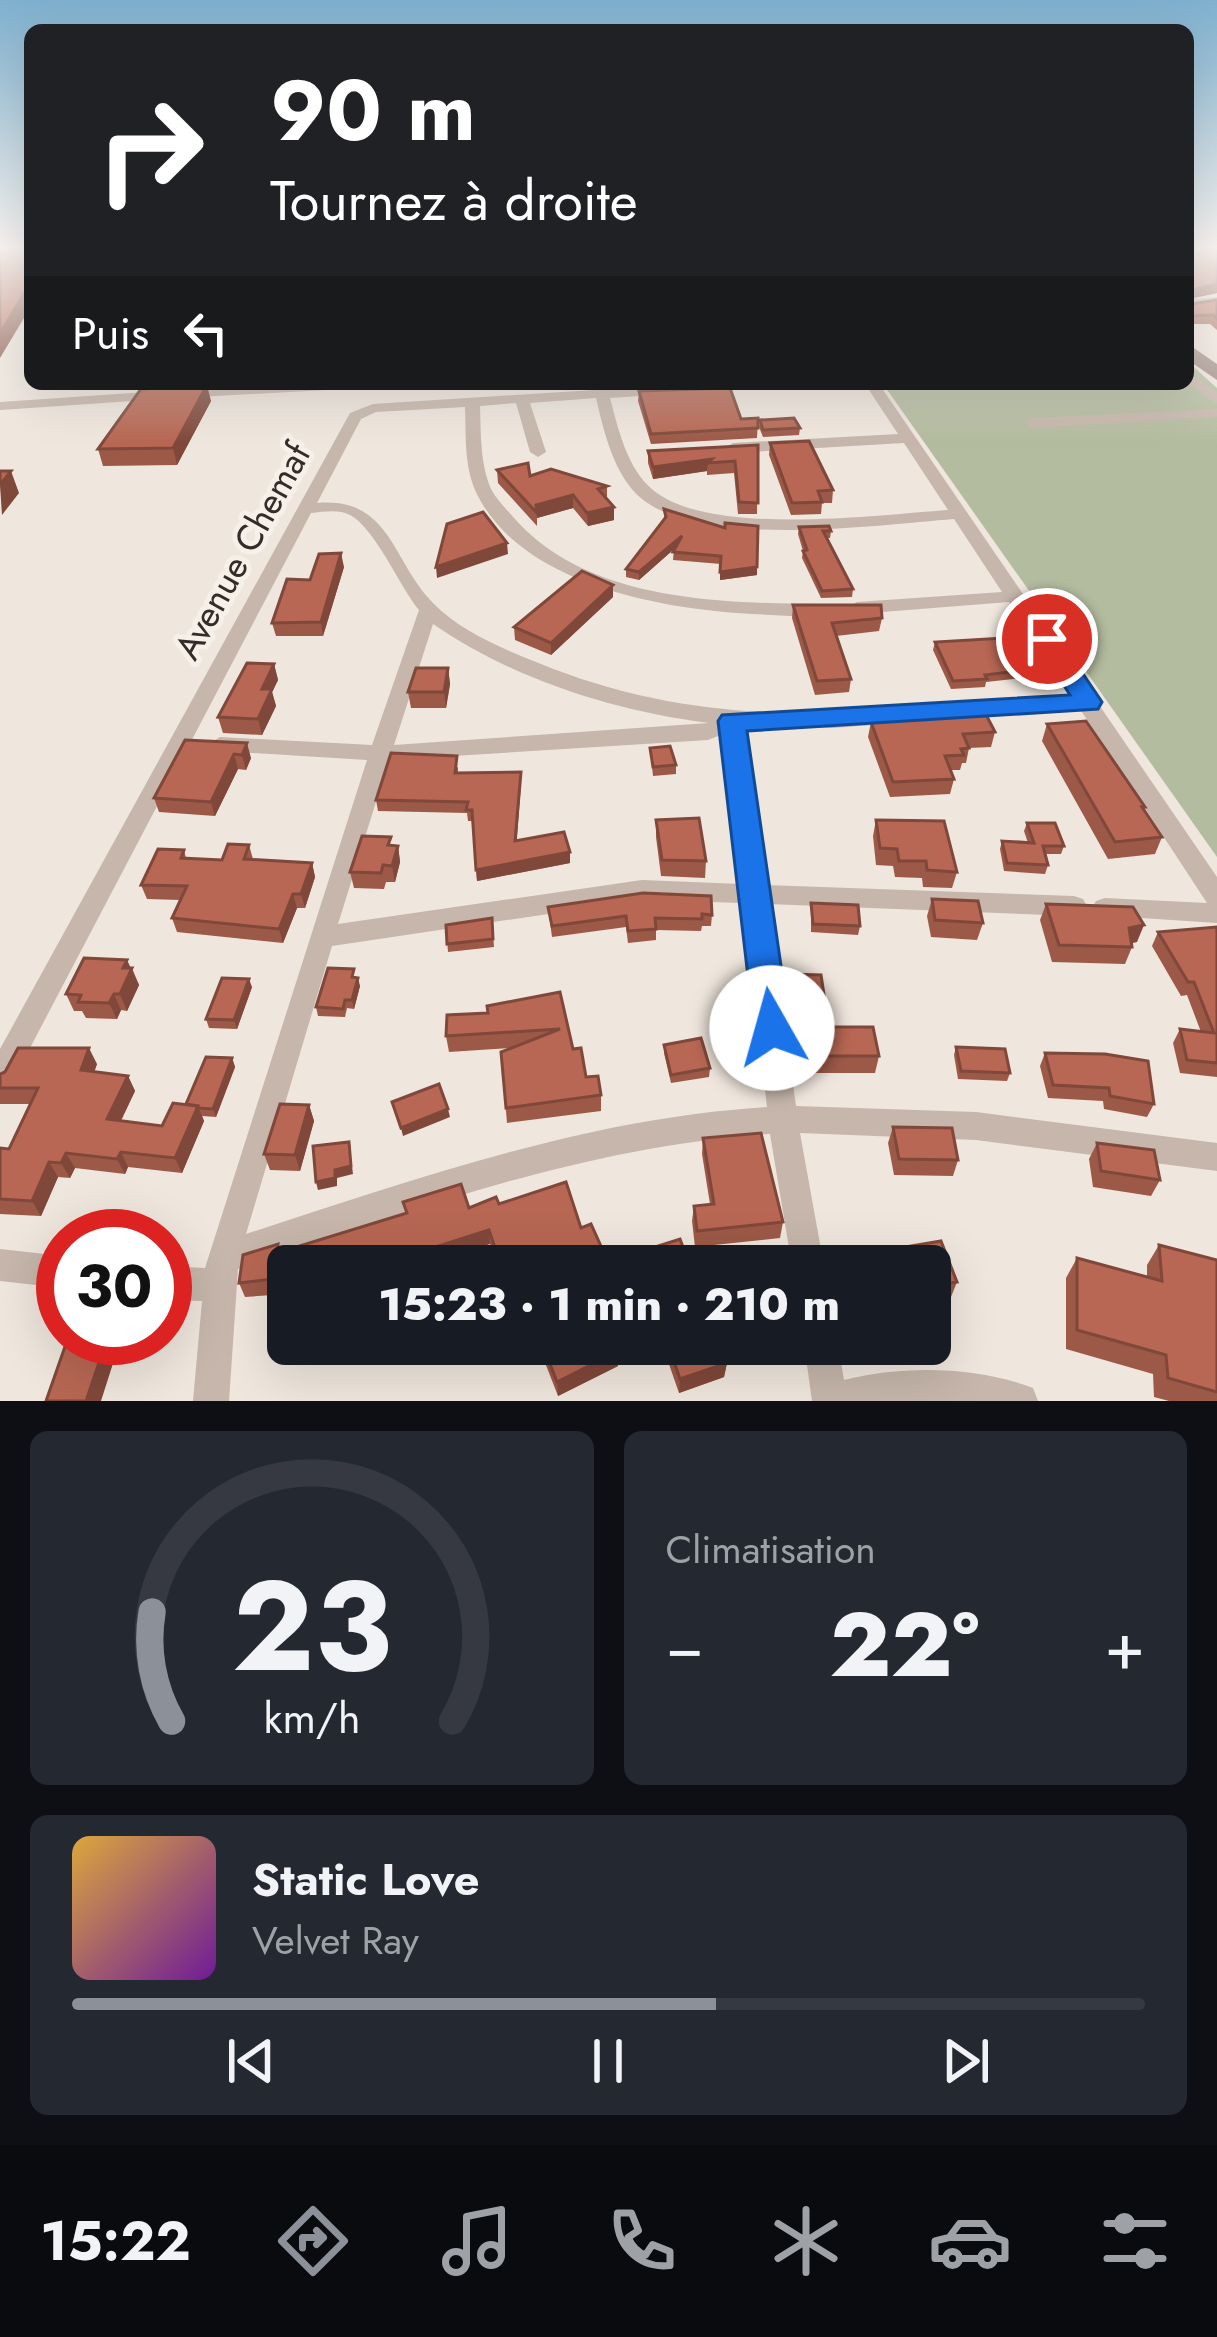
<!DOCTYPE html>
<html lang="fr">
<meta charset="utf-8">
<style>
:root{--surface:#171b24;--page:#242831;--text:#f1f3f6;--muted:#9ea1a6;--line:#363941;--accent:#8c9099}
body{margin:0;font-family:Jost,sans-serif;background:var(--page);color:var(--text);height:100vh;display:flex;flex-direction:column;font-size:45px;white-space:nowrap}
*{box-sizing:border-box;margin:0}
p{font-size:39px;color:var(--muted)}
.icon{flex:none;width:66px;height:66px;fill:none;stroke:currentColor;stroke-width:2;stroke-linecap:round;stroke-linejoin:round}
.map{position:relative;height:1401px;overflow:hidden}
.sheet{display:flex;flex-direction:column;gap:30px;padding:30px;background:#0d0f14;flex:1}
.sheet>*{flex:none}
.hud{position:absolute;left:24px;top:24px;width:1170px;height:366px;border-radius:18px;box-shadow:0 12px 48px #0002;background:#202124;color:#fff;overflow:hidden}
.speed{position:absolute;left:36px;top:1209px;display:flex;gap:24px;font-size:60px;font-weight:700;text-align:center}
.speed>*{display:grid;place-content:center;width:156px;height:156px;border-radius:50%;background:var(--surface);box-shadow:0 12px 48px #0002;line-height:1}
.speed .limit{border:18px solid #d22;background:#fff;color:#111}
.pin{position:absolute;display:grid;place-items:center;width:102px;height:102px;color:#fff;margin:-51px;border:6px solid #fff;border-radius:50%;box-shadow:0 3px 12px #0007}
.me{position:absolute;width:132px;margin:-66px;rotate:353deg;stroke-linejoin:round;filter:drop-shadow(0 0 9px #0008)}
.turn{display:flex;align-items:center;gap:42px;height:252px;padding:0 48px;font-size:54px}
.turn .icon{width:156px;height:156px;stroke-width:2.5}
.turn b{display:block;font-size:84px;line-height:102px}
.then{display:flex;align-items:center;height:114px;padding:0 48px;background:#0003;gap:24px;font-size:45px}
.big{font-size:90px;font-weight:800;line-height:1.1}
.sheet .widget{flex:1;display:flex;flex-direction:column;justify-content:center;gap:18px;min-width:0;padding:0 42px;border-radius:18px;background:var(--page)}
.sheet .dial{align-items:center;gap:0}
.dial svg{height:312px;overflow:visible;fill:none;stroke:var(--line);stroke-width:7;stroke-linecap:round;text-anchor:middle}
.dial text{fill:var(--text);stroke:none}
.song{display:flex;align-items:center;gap:36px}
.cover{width:144px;height:144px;border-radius:18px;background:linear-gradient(135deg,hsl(40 70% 55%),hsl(280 70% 35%))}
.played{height:12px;border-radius:6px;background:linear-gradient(90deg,var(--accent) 60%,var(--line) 60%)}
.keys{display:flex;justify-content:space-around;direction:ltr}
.heat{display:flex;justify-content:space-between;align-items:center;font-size:66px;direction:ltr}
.sheet .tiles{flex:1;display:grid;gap:30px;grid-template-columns:1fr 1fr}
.widget:last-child{grid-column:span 2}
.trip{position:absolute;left:267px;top:1245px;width:684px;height:120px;border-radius:18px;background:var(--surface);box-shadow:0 12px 48px #0002;font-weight:800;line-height:120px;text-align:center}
.tab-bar{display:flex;height:192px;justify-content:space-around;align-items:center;background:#090b0e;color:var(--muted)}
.tab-bar .icon{width:84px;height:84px}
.tab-bar .current{color:var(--accent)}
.tab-bar b{font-size:54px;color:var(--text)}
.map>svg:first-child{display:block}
.green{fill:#b4bc9f}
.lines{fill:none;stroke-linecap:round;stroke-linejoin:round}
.lane-far1{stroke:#c6b6ab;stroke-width:6}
.lane{stroke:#c6b6ab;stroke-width:8}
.street{fill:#c6b6ab;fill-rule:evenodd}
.secondary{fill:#99857c;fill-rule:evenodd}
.wall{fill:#9d5947}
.shaded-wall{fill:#80483a}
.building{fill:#b76753;stroke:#80483a;stroke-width:3}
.route{fill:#1a73e8;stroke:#114b97;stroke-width:3}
.labels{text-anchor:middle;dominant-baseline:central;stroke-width:10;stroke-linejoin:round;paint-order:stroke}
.street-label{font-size:36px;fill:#342c29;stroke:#f7f0e9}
</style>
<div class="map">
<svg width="1217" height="1401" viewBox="0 0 1217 1401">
<rect width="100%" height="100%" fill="#efe6dd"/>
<polygon class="green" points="1188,362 1217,388 1217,857 883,384 1188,384"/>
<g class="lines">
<polyline class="lane-far1" points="292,388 354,384"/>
<g class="lane">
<polyline points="196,393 345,385"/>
<polyline points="0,406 147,396"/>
</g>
<g class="street">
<polygon points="1217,297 1217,305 1188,308 1188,300"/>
<polygon points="1188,372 1217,393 1217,404 1188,383"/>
<path d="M687,384h76l-7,4 -146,10c8,30 17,71 43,92 56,47 223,25 295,20l-44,-67 -171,10 -8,-5 8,-5 165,-9 -33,-50h14l338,493v46l-121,-8 -4,-7 4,-7 9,-3 102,5 -127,-194 -247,19 -90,-2 22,159 309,11 9,3 4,7 -4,7 -9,3 -306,-12 28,202 180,6 241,31v28l-241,-31 -176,-7 24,133h-32l-22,-132c-184,12 -359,76 -532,135l-9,132h-36l9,-100 -37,-1v-34l40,2 162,-508 -147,-9 -11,-7 11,-7 152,8 47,-135c-20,-24 -43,-81 -69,-95 -11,-6 -27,-3 -39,-2l-301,573 -10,4v-41l350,-636 23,-9zM596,398c8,34 18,78 46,101 62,50 235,26 312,20l48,73 -145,10 -10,6 10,6 152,-12 62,95c-191,14 -351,41 -535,-35 -35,-14 -76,-31 -103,-59 -42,-43 -42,-106 -116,-100l44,-84 15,-7 89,-5c1,27 -1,57 10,83 43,94 185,119 277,124 25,1 51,4 75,0l3,-4 -10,-6c-102,-1 -233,-3 -306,-86 -8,-9 -17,-18 -23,-29 -11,-26 -10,-56 -11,-83l36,-3 14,49 8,5 8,-5 -16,-49zM433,624c80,55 181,87 276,99l-315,22zM723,734l17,150 -98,-4 -304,44 51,-164 319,-20zM642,900l101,3 24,204c-180,11 -351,72 -521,127l86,-288z"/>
<polygon points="1217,409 1217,417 1032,428 1024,423 1032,418"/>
<polygon points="0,1249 63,1256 63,1288 0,1281"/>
<path d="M804,1344h34l6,36c58,-15 133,-14 189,8l5,13h-226z"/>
</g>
<polygon class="secondary" points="1188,344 1217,364 1217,380 1188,360"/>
</g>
<g class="wall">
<polygon points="1188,247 1217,247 1217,293 1189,299 1191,304 1217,300 1217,330 1210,324 1188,324"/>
<polygon points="155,384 202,384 211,401 177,465 103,466 98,449 156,388"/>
<polygon points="639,391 741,419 758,418 757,438 651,444 638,401"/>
<polygon points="760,420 800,428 799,435 763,437 759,427"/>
<polygon points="770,443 833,490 832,503 822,503 821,514 791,515 769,455"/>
<polygon points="758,445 757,514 738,514 734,473 707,475 707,471 653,479 648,463 648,451"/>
<polygon points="497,470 607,486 607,499 614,507 614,520 588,526 573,508 537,518 537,526 498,483"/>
<polygon points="664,509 757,567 757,575 720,580 721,564 673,560 674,549 639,580 626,577 626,569 664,519"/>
<polygon points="799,527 831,531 830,538 827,538 853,589 852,597 821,598 802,558 803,551 798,534"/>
<polygon points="344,567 323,636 276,636 272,623 310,580"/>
<polygon points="613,597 551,655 515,640 514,627"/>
<polygon points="793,605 882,618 879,631 836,636 851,679 849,692 815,695 792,618"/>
<polygon points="935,642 1026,670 1023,678 986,682 985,687 951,689 933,650"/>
<polygon points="274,664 278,680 272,692 276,706 262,735 223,733 218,717"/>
<polygon points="448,668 450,684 446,708 411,708 408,692"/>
<polygon points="871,722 995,732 991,747 969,748 966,763 962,763 960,770 950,770 954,779 950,794 890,797 868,737"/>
<polygon points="1047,724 1145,807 1144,811 1162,837 1155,854 1108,859 1042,741"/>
<polygon points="185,740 251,758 246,770 238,769 215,816 159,812 154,798"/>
<polygon points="650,748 676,765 676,774 653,776"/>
<polygon points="458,767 458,773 521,783 516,841 570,852 570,863 477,881 473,821 468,821 467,813 378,811 376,800"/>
<polygon points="656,820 706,861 705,878 661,876 656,837"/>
<polygon points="876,820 957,872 952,888 923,887 922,878 895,877 893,866 876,865 873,836"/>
<polygon points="1027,823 1064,846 1061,854 1045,854 1048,865 1045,874 1004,871 1000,849 1002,841 1028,843 1024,831"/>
<polygon points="249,845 253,859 312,863 315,877 305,908 297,908 283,943 177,932 172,918 180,900 147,899 141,885 184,850 186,858 222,860"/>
<polygon points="392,846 398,846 400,862 395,882 386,882 384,889 354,888 350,872"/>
<polygon points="932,899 983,923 977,940 931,937 927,916"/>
<polygon points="811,903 860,926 858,935 811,932"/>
<polygon points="1046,904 1137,942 1132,943 1132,947 1125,964 1052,962 1040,920"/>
<polygon points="548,907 712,915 711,926 702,926 701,931 656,930 656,940 628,943 626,927 552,937"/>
<polygon points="492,918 494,947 448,952 446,925"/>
<polygon points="1217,927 1217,1077 1180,1073 1173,1043 1180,1029 1201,1032 1187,995 1181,996 1152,946 1158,932"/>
<polygon points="130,968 132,968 139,985 127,1011 121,1010 117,1019 86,1018 82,1011 74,1011 66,994"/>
<polygon points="787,974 829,1027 879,1056 875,1073 805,1073 804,1080 797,1080 785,991"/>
<polygon points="356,978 360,986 354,1009 347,1008 345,1017 318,1016 316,1007"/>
<polygon points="252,987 237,1029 209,1028 206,1019"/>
<polygon points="560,992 573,1049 586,1077 601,1095 601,1111 507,1123 501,1052 510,1048 449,1052 446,1036 488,1013"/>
<polygon points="664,1045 710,1068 709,1077 671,1083 664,1053"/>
<polygon points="956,1047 1010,1073 1007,1081 958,1079 954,1055"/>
<polygon points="1045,1053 1154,1104 1147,1117 1104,1109 1103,1101 1048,1098 1040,1066"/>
<polygon points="232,1058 235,1067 216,1117 202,1116 204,1121 182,1173 128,1167 125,1174 75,1168 70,1178 58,1177 41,1216 0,1214 0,1148 9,1149 31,1104 0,1104 0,1074 97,1064 94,1072 128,1076 135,1091 121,1121 162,1126"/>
<polygon points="309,1105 314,1121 300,1171 270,1170 264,1154"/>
<polygon points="893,1127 958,1160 953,1176 894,1175 888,1143"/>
<polygon points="703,1138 783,1222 780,1238 695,1247 692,1221 694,1206 710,1204 702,1154"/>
<polygon points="1097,1143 1160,1180 1151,1196 1093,1187 1089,1159"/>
<polygon points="499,1204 581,1228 604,1253 604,1266 498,1266 490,1244 288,1266 288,1294 245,1297 239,1283 278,1244 281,1252 469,1208"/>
<polygon points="941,1241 957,1282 951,1297 930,1300 930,1266 877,1266 882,1251"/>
<polygon points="1159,1245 1217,1260 1217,1401 1169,1401 1154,1397 1153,1374 1066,1349 1066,1278 1077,1258 1147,1277 1147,1265"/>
<polygon points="662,1344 782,1344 725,1358 727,1363 724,1377 679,1393"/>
<polygon points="543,1346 618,1351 618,1366 558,1396 544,1360"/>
</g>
<g class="shaded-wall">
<polygon points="30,284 30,308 0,358 0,333"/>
<polygon points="1217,284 1217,293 1188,299 1188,291"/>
<polygon points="207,385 211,401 177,465 173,448"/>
<polygon points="712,459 708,463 707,471 653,479 653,467"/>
<polygon points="11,471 19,493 2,515 0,485"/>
<polygon points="573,495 573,508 537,518 536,505"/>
<polygon points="614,507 614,520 588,526 587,513"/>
<polygon points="682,536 681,543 639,580 639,572"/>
<polygon points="507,543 508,554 437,578 436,567"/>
<polygon points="341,553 344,567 323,636 321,622"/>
<polygon points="757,567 757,575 720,580 720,572"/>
<polygon points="613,585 613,597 551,655 551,643"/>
<polygon points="274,664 278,680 272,692 276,706 262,735 258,719 262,689"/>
<polygon points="448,668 450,684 446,708 444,692"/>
<polygon points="247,743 251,758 246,770 242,755"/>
<polygon points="234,754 238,769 215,816 211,802"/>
<polygon points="521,772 521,783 516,852 515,841"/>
<polygon points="398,846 400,862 395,882 392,866"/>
<polygon points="570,852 570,863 477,881 476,870"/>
<polygon points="312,863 315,877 305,908 301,894"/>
<polygon points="293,894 297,908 283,943 279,929"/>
<polygon points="1144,925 1137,942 1122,944 1129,928"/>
<polygon points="127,960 139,985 127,1011 120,994 123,968"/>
<polygon points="358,978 360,986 354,1009 352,1000"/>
<polygon points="249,979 252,987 237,1029 234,1020"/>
<polygon points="114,994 121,1010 117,1019 109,1003"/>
<polygon points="89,1048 97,1064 89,1086 81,1070"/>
<polygon points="232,1058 235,1067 216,1117 213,1109"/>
<polygon points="128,1076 135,1091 114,1134 107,1119"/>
<polygon points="309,1105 314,1121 300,1171 295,1155"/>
<polygon points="198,1106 204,1121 182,1173 175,1158"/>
<polygon points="448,1109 450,1117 403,1136 401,1128"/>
<polygon points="349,1142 353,1174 337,1178 337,1186 318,1190 316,1182 335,1170"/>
<polygon points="121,1152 128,1167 125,1174 117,1159"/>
<polygon points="66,1153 75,1168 70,1178 61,1163"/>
<polygon points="49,1162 58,1177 41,1216 32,1201"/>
<polygon points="489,1230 490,1244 424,1266 376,1266"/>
<polygon points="604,1253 604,1266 575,1266"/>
<polygon points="288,1277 288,1294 286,1294 281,1280"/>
<polygon points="107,1339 116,1354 101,1401 86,1401"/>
<polygon points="414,1344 432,1345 394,1359 392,1352"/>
<polygon points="725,1344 782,1344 718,1360 720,1345"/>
<polygon points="618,1351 618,1366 558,1396 557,1382"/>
<polygon points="727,1363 724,1377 679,1393 680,1379"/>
</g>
<g class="building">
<polygon points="0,247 30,247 30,284 0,333"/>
<polygon points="1188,247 1217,247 1217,284 1188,291"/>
<polygon points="1188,296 1191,304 1217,300 1217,319 1213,315 1188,316"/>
<polygon points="207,385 173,448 98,449 141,389"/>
<polygon points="730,388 741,419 758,418 758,428 651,434 639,391"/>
<polygon points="794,418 800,428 763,430 760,420"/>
<polygon points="809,441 833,490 818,491 822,502 792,503 770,443"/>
<polygon points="758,445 758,503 739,502 735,461 708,463 712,459 653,467 648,451"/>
<polygon points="528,463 530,476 551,469 607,486 598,489 614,507 587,513 573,495 536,505 537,513 497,470"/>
<polygon points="0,471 11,471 0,485"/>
<polygon points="664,509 725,528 725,523 758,526 757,567 720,572 721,556 673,552 682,536 639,572 626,569 666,517"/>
<polygon points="483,512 507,543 436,567 447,524"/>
<polygon points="829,526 831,531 823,531 853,589 822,591 803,551 807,550 799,527"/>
<polygon points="341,553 321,622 272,623 287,579 310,580 319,554"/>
<polygon points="582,571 613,585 551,643 514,627"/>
<polygon points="793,605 881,605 882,618 832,623 851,679 817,681"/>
<polygon points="1004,638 1026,670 985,675 987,679 953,681 935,642"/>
<polygon points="247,663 274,664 262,689 272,689 258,719 218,717"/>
<polygon points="416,668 448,668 444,692 408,692"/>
<polygon points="982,707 995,732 963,734 969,748 961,749 964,755 945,756 954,779 893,782 871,722"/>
<polygon points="1086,721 1145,807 1142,807 1162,837 1115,842 1047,724"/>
<polygon points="185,740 247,743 242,755 234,754 211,802 154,798"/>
<polygon points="670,746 676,765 653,767 650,748"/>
<polygon points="391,753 457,756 455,773 521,772 515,841 564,832 570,852 476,870 472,810 466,810 468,802 376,800"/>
<polygon points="699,818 706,861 662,860 656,820"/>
<polygon points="876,820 944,821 957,872 927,870 926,861 899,861 897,849 880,848"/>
<polygon points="1027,823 1055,823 1064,846 1043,846 1048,865 1007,863 1002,841 1034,843"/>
<polygon points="362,836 391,837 388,845 398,846 392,866 383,865 381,873 350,872"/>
<polygon points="228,844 249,845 244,859 312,863 301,894 293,894 279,929 172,918 187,886 141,885 158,849 184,850 181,858 222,860"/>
<polygon points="643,893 711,896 712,915 702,914 702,919 655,918 656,929 628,931 626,916 552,926 548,907"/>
<polygon points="932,899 978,901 983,923 935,920"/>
<polygon points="811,903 858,905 860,926 813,924"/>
<polygon points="1046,904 1133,907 1144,925 1129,928 1132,947 1059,945"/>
<polygon points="492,918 493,939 447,944 446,925"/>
<polygon points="1217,927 1217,1063 1187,1060 1180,1029 1214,1033 1194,982 1188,982 1158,932"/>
<polygon points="84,958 127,960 123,968 132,968 120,994 114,994 109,1003 78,1002 81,995 66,994"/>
<polygon points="328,968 354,969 352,977 358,978 352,1000 345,1000 343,1009 316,1007"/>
<polygon points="787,974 821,975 829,1027 873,1027 879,1056 806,1056 807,1064 800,1064"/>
<polygon points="222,978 249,979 234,1020 206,1019"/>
<polygon points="560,992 573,1049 581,1048 586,1077 598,1076 601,1095 506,1108 501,1052 560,1029 446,1036 447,1015 488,1013 487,1006"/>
<polygon points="701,1038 710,1068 671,1075 664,1045"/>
<polygon points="956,1047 1005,1049 1010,1073 961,1071"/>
<polygon points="18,1048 89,1048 81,1070 128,1076 107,1119 162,1126 173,1103 198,1106 175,1158 121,1152 117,1159 66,1153 61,1163 49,1162 32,1201 0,1199 0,1148 9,1149 38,1088 0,1088 0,1074 5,1072"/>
<polygon points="1045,1053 1105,1054 1148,1061 1154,1104 1110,1096 1109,1088 1053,1085"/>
<polygon points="206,1057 232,1058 213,1109 197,1108 198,1106 186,1104"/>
<polygon points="439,1084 448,1109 401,1128 392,1102"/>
<polygon points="280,1104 309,1105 295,1155 264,1154"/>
<polygon points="893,1127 952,1128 958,1160 899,1159"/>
<polygon points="761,1133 783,1222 697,1231 694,1206 714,1204 703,1138"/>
<polygon points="349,1142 351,1166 335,1170 335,1178 316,1182 313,1146"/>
<polygon points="1097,1143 1154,1150 1160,1180 1101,1171"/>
<polygon points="566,1182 581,1228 591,1224 604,1253 575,1266 533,1266 532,1263 524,1266 501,1266 489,1230 376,1266 288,1266 288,1277 239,1283 243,1255 278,1244 277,1253 407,1213 403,1202 461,1184 469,1208 496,1197 499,1204"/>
<polygon points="680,1239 690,1266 641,1266 636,1253"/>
<polygon points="941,1241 957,1282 930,1286 930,1266 887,1266 882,1251"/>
<polygon points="1159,1245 1217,1260 1217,1392 1168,1378 1166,1355 1077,1330 1077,1258 1162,1281"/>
<polygon points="68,1338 107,1339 86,1401 46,1401"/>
<polygon points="391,1344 414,1344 392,1352"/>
<polygon points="547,1344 615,1344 618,1351 557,1382 543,1346"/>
<polygon points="668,1344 725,1344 720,1345 727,1363 680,1379"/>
</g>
<linearGradient id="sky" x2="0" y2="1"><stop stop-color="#7eb0ce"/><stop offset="0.56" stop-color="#f8f4f0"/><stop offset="1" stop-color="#f8f4f0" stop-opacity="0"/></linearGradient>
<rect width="1217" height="443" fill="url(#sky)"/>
<polygon class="route" points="1047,632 1056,634 1098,696 1102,702 1098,709 747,731 790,1028 785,1039 772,1044 759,1039 754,1028 718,721 722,715 1070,695 1034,639"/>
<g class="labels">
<g class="street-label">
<text transform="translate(242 551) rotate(-61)">Avenue Chemaf</text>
</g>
</g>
</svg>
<div class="speed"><div class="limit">30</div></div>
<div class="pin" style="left:1047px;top:639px;background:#d93025"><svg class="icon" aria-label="arrive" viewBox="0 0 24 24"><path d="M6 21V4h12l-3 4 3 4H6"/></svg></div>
<svg class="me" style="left:772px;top:1028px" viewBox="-20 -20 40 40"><circle r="19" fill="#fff"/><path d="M0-13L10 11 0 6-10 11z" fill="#1a73e8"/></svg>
<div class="trip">15:23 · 1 min · 210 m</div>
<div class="hud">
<div class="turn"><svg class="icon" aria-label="right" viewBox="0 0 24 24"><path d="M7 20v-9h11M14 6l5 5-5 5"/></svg><div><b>90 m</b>Tournez à droite</div></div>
<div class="then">Puis<svg class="icon" aria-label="left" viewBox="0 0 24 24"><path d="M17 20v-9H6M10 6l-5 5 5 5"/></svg></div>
</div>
</div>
<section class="sheet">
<div class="tiles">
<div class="widget dial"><svg viewBox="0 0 100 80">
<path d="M14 69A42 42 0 1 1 86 69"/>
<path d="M14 69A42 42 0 0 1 9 41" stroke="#8c9099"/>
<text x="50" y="56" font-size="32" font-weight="700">23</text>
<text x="50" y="72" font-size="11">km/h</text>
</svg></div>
<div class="widget"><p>Climatisation</p>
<div class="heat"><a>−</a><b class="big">22°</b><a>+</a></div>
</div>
<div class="widget">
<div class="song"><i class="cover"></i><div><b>Static Love</b><p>Velvet Ray</p></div></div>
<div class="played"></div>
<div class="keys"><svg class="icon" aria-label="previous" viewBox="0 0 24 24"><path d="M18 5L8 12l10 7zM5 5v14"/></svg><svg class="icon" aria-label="pause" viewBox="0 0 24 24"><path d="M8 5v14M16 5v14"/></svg><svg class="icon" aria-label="next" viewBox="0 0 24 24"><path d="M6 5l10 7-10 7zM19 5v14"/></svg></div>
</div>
</div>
</section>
<nav class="tab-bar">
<b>15:22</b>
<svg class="icon current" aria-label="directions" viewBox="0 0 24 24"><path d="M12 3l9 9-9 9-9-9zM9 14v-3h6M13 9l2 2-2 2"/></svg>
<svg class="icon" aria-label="music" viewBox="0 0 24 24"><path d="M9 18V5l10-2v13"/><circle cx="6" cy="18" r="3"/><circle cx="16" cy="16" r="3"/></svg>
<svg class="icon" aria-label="phone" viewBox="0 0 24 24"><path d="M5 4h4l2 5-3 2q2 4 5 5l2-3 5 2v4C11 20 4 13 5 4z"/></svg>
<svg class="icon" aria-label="climate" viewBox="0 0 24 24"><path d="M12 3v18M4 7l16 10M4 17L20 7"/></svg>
<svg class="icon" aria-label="car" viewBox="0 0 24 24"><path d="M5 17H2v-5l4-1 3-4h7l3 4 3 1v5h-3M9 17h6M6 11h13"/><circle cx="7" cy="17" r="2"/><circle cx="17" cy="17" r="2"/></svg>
<svg class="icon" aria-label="filters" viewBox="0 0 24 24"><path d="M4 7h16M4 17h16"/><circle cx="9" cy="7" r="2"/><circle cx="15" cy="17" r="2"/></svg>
</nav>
